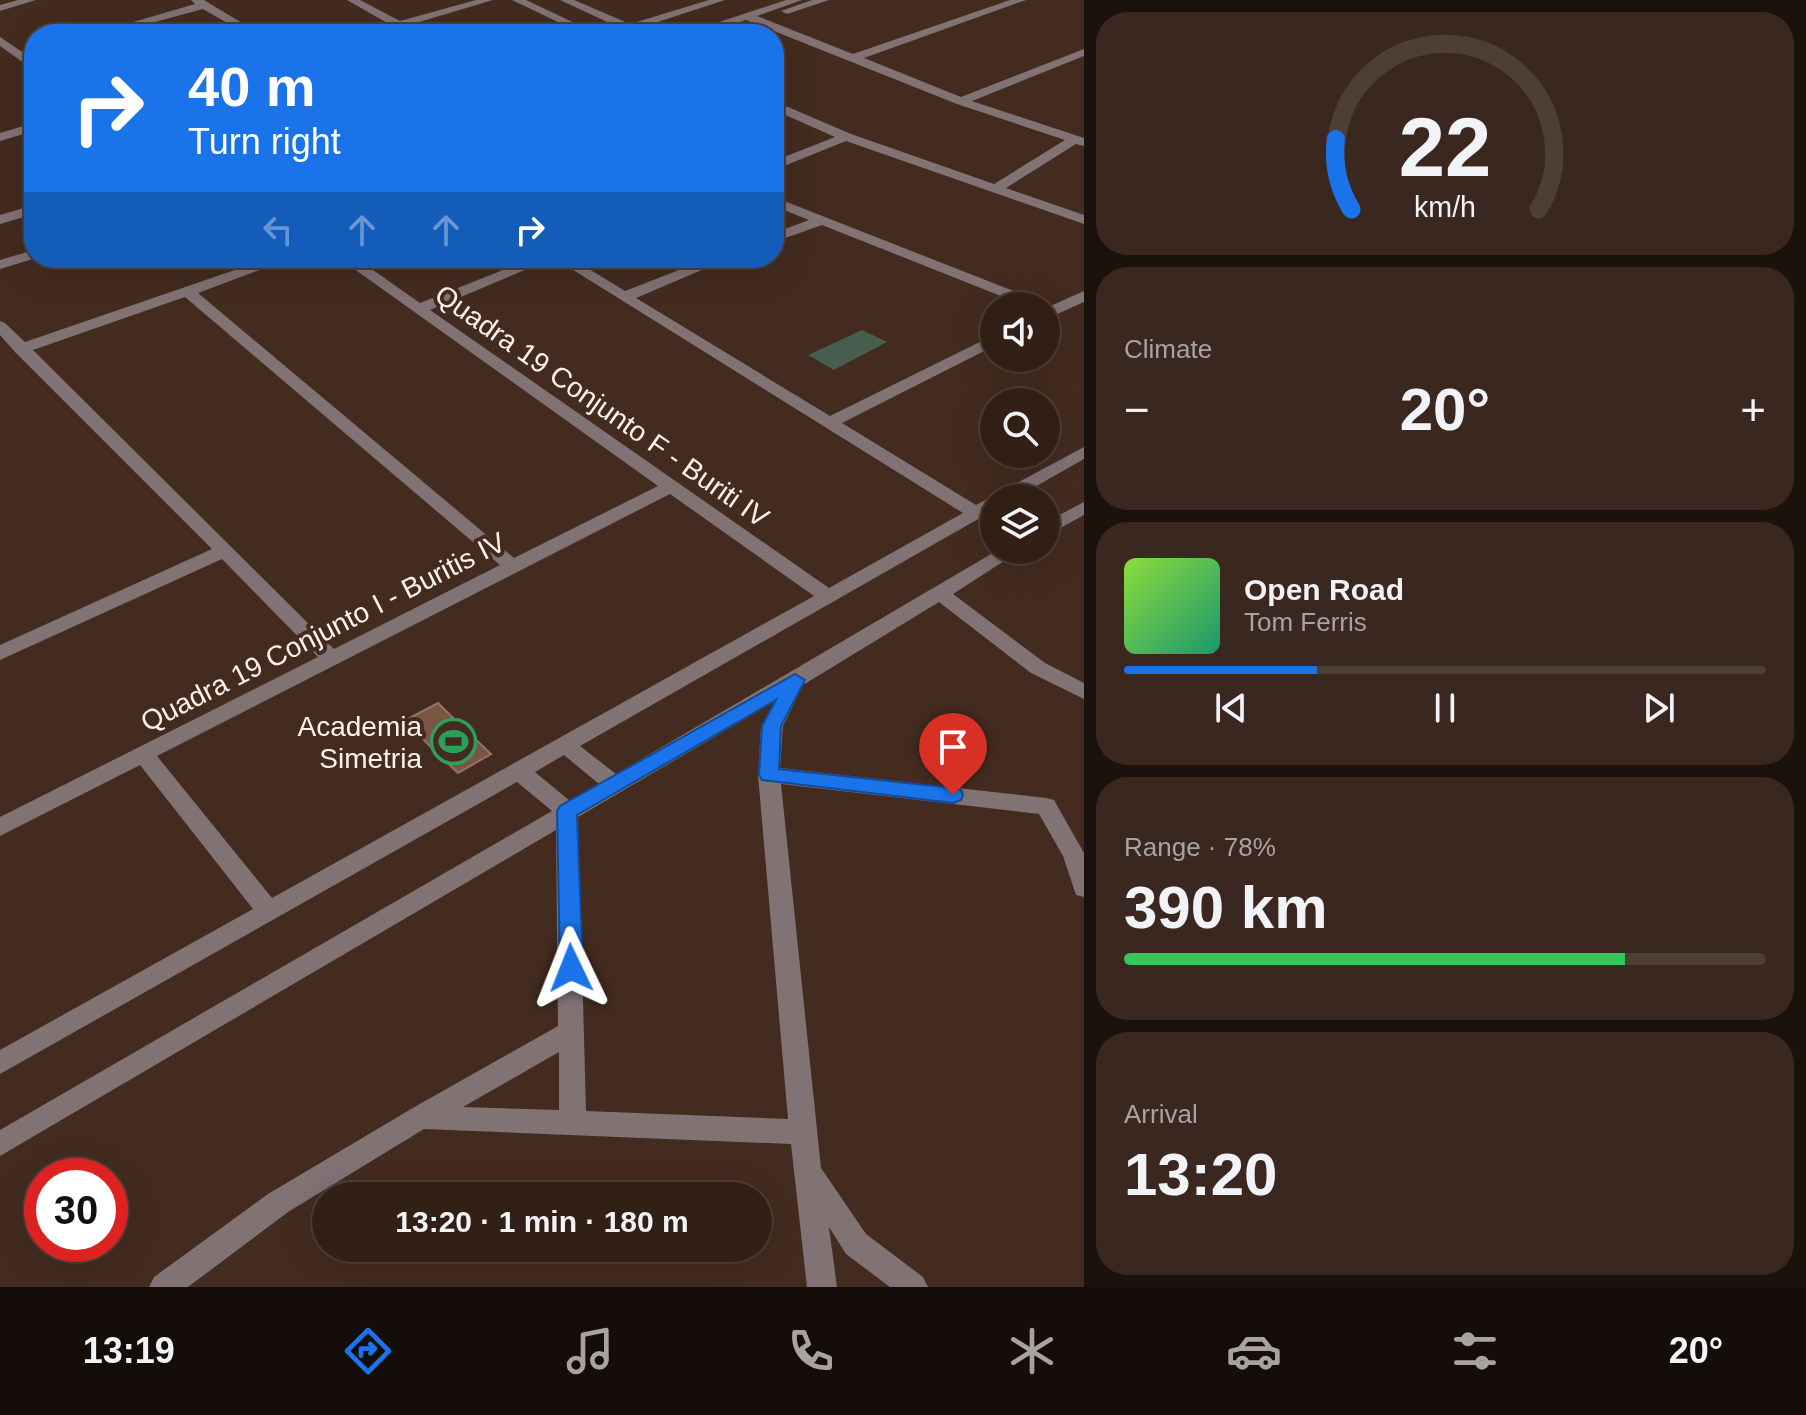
<!DOCTYPE html>
<meta charset="utf-8">
<style>
:root{--surface:#322017;--page:#3a2820;--text:#f1f3f6;--muted:#a8a3a1;--line:#4d3e36;--accent:#1a73e8}
body{margin:0;font-family:Arial,sans-serif;background:var(--page);color:var(--text);height:100vh;display:flex;flex-direction:column;font-size:30px;white-space:nowrap}
*{box-sizing:border-box;margin:0}
p{font-size:26px;color:var(--muted)}
.icon{flex:none;width:44px;height:44px;fill:none;stroke:currentColor;stroke-width:2;stroke-linecap:round;stroke-linejoin:round}
.map{position:relative;flex:1;overflow:hidden}
.drawer{display:flex;flex-direction:column;gap:12px;padding:12px;background:#1c120d;width:722px}
.drawer>*{flex:none}
.banner{position:absolute;left:24px;top:24px;width:760px;height:244px;border-radius:32px;box-shadow:0 8px 32px #0002,0 0 0 2px var(--line);background:#1a73e8;color:#fff;overflow:hidden}
.controls{position:absolute;left:980px;top:292px;display:grid;gap:16px}
.controls a{display:grid;place-items:center;width:80px;height:80px;border-radius:50%;background:var(--surface);box-shadow:0 8px 32px #0002,0 0 0 2px var(--line);font-size:40px}
.speed{position:absolute;left:24px;top:1158px;display:flex;gap:16px;font-size:40px;font-weight:700;text-align:center}
.speed>*{display:grid;place-content:center;width:104px;height:104px;border-radius:50%;background:var(--surface);box-shadow:0 8px 32px #0002,0 0 0 2px var(--line);line-height:1}
.speed .limit{border:12px solid #d22;background:#fff;color:#111}
.pin{position:absolute;display:grid;place-items:center;width:68px;height:68px;color:#fff;margin:-82px -34px;border-radius:50% 50% 50% 0;rotate:-45deg;box-shadow:0 0 8px #0007}
.pin .icon{rotate:45deg}
.me{position:absolute;width:88px;margin:-44px;rotate:358deg;stroke-linejoin:round;filter:drop-shadow(0 0 6px #0008)}
.turn{display:flex;align-items:center;gap:28px;height:168px;padding:0 32px;font-size:36px}
.turn .icon{width:104px;height:104px;stroke-width:2.5}
.turn b{display:block;font-size:56px;line-height:68px}
.lanes{display:flex;align-items:center;height:76px;padding:0 32px;background:#0003;justify-content:center;gap:40px;direction:ltr}
.lanes .off{opacity:.35}
.big{font-size:60px;font-weight:600;line-height:1.1}
.drawer .tile{flex:1;display:flex;flex-direction:column;justify-content:center;gap:12px;min-width:0;padding:0 28px;border-radius:32px;background:var(--page)}
.drawer .dial{align-items:center;gap:0}
.dial svg{height:208px;overflow:visible;fill:none;stroke:var(--line);stroke-width:7;stroke-linecap:round;text-anchor:middle}
.dial text{fill:var(--text);stroke:none}
.song{display:flex;align-items:center;gap:24px}
.cover{width:96px;height:96px;border-radius:12px;background:linear-gradient(135deg,hsl(90 70% 55%),hsl(160 70% 35%))}
.played{height:8px;border-radius:4px;background:linear-gradient(90deg,var(--accent) 30%,var(--line) 30%)}
.keys{display:flex;justify-content:space-around;direction:ltr}
.heat{display:flex;justify-content:space-between;align-items:center;font-size:44px;direction:ltr}
.charge{height:12px;border-radius:6px;background:linear-gradient(90deg,#34c759 78%,var(--line) 0)}
.trip{position:absolute;left:312px;top:1182px;width:460px;height:80px;border-radius:40px;background:var(--surface);box-shadow:0 8px 32px #0002,0 0 0 2px var(--line);font-weight:600;line-height:80px;text-align:center}
.dock{display:flex;height:128px;justify-content:space-around;align-items:center;background:#140d09;color:var(--muted)}
.dock .icon{width:56px;height:56px}
.dock .on{color:var(--accent)}
.dock b{font-size:36px;color:var(--text)}
main{display:flex;flex:1;min-height:0}
.map>svg:first-child{display:block}
.green{fill:#465d4f}
.building{fill:#7c5542;stroke:#927668;stroke-width:2}
.lines{fill:none;stroke-linecap:round;stroke-linejoin:round}
.minor{fill:#817274;fill-rule:evenodd}
.route{fill:#1a73e8;stroke:#114b97;stroke-width:2}
.labels{text-anchor:middle;dominant-baseline:central;stroke-width:8;stroke-linejoin:round;paint-order:stroke}
.street-label{font-size:28px;fill:#fef1eb;stroke:#432b1f}
.poi-label{font-size:28px;fill:#fef1eb;stroke:#432b1f;text-anchor:end}
</style>
<main>
<div class="map">
<svg width="1084" height="1287" viewBox="0 0 1084 1287">
<rect width="100%" height="100%" fill="#432b1f"/>
<polygon class="green" points="862,330 887,342 834,370 808,355"/>
<polygon class="building" points="438,703 449,714 491,754 458,773 404,721"/>
<g class="lines">
<g class="minor">
<polygon points="18,0 36,0 0,11 0,5"/>
<polygon points="191,0 204,0 260,34 246,34 203,9 111,34 92,34 195,4"/>
<polygon points="347,0 360,0 400,21 476,0 493,0 379,34 360,34 389,24"/>
<polygon points="512,0 526,0 598,34 583,34"/>
<polygon points="560,0 574,0 630,24 709,0 725,0 621,34 603,34 618,27"/>
<polygon points="786,0 802,0 757,16 853,54 1010,0 1026,0 864,58 961,97 1084,49 1084,56 972,101 1084,138 1084,146 1076,144 1006,188 1084,215 1084,224 846,141 774,170 774,161 835,137 774,110 774,101 851,134 994,184 1065,140 957,104 746,20 701,34 683,34"/>
<polygon points="812,0 829,0 787,14 781,11"/>
<polygon points="0,37 34,60 34,70 0,46"/>
<polygon points="34,123 34,131 0,141 0,133"/>
<polygon points="774,197 1044,303 1047,306 1026,306 822,225 774,242 774,233 809,220 774,206"/>
<polygon points="34,205 34,214 0,224 0,215"/>
<polygon points="34,250 36,258 0,269 0,260"/>
<path d="M270,258h21l-93,35 316,265 144,-72 -319,-228h17l64,45 113,-45h20l-123,52 399,278 134,-75 -409,-255h17l54,33 85,-33h20l-94,40 194,118 164,-81v11l-152,77 134,82 108,-58v12l-69,39h-21v12l-414,236 36,28 382,-224h23l-68,44 92,69 39,20v16l-53,-26 -92,-71 -136,83 -20,41 -3,42 266,30 8,2 30,53v44l-8,-2 -13,-39 -24,-42 -258,-30 40,384 45,66 57,43 5,10h-38l-44,-33 -17,-27 8,60h-30l-16,-143 -367,-15 -136,83 -100,75h-39l5,-10 114,-83 143,-85 147,-83 -2,-196 -556,326v-26l552,-319 -35,-29 -517,292v-24l253,-141 -113,-144 -140,71v-19l318,-160 -96,-98 -222,101v-15l212,-96 -197,-197 -15,-17v-14l5,2 20,19zM185,297l315,268 -166,84 -301,-299zM670,494l144,102 -542,302 -115,-142zM774,702l-13,24 -3,49 30,344 -202,-8 -8,-294zM564,755l35,29 -29,17 -35,-29zM559,1052v58l-96,-3z"/>
<polygon points="1084,291 1084,302 1046,319 1046,308"/>
<polygon points="1084,502 1084,515 1046,536 1046,522"/>
</g>
</g>
<polygon class="route" points="795,674 805,680 781,726 779,769 953,788 961,790 963,795 961,800 953,803 762,780 759,775 762,726 776,700 577,815 583,968 579,975 571,978 563,975 560,968 557,811 560,806"/>
<defs>
<symbol id="stadium-ring" viewBox="-11 -11 22 22"><circle r="9.5" fill="#432b1f" stroke="#2e9e5b" stroke-width="1.5"/><path d="M0-5a6.5 5 0 1 0 0 10a6.5 5 0 1 0 0-10ZM-3.5-1.8h7v3.6h-7Z" fill="#2e9e5b"/></symbol>
</defs>
<g fill-rule="evenodd">
<use href="#stadium-ring" x="428" y="716" width="51" height="51"/>
</g>
<g class="labels">
<g class="street-label">
<text transform="translate(602 406) rotate(35)">Quadra 19 Conjunto F - Buriti IV</text>
<text transform="translate(323 632) rotate(-27)">Quadra 19 Conjunto I - Buritis IV</text>
</g>
<g class="poi-label">
<text x="422" y="726">Academia<tspan x="422" dy="32">Simetria</tspan></text>
</g>
</g>
</svg>
<div class="controls">
<a><svg class="icon" aria-label="sound" viewBox="0 0 24 24"><path d="M4 9h4l5-4v14l-5-4H4zM17 9q2 3 0 6"/></svg></a>
<a><svg class="icon" aria-label="search" viewBox="0 0 24 24"><circle cx="10" cy="10" r="6"/><path d="M15 15l6 6"/></svg></a>
<a><svg class="icon" aria-label="layers" viewBox="0 0 24 24"><path d="M12 4l9 5-9 5-9-5zM3 14l9 5 9-5"/></svg></a>
</div>
<div class="speed"><div class="limit">30</div></div>
<div class="pin" style="left:953px;top:795px;background:#d93025"><svg class="icon" aria-label="arrive" viewBox="0 0 24 24"><path d="M6 21V4h12l-3 4 3 4H6"/></svg></div>
<svg class="me" style="left:571px;top:968px" viewBox="-20 -20 40 40"><path d="M0-17L14 15 0 8-14 15z" fill="#1a73e8" stroke="#fff" stroke-width="4"/></svg>
<div class="trip">13:20 · 1 min · 180 m</div>
<div class="banner">
<div class="turn"><svg class="icon" aria-label="right" viewBox="0 0 24 24"><path d="M7 20v-9h11M14 6l5 5-5 5"/></svg><div><b>40 m</b>Turn right</div></div>
<div class="lanes"><svg class="icon off" aria-label="left" viewBox="0 0 24 24"><path d="M17 20v-9H6M10 6l-5 5 5 5"/></svg><svg class="icon off" aria-label="ahead" viewBox="0 0 24 24"><path d="M12 20V5M6 11l6-6 6 6"/></svg><svg class="icon off" aria-label="ahead" viewBox="0 0 24 24"><path d="M12 20V5M6 11l6-6 6 6"/></svg><svg class="icon" aria-label="right" viewBox="0 0 24 24"><path d="M7 20v-9h11M14 6l5 5-5 5"/></svg></div>
</div>
</div>
<section class="drawer">
<div class="tile dial"><svg viewBox="0 0 100 80">
<path d="M14 69A42 42 0 1 1 86 69"/>
<path d="M14 69A42 42 0 0 1 8 42" stroke="#1a73e8"/>
<text x="50" y="56" font-size="32" font-weight="700">22</text>
<text x="50" y="72" font-size="11">km/h</text>
</svg></div>
<div class="tile"><p>Climate</p>
<div class="heat"><a>−</a><b class="big">20°</b><a>+</a></div>
</div>
<div class="tile">
<div class="song"><i class="cover"></i><div><b>Open Road</b><p>Tom Ferris</p></div></div>
<div class="played"></div>
<div class="keys"><svg class="icon" aria-label="previous" viewBox="0 0 24 24"><path d="M18 5L8 12l10 7zM5 5v14"/></svg><svg class="icon" aria-label="pause" viewBox="0 0 24 24"><path d="M8 5v14M16 5v14"/></svg><svg class="icon" aria-label="next" viewBox="0 0 24 24"><path d="M6 5l10 7-10 7zM19 5v14"/></svg></div>
</div>
<div class="tile"><p>Range · 78%</p><b class="big">390 km</b><div class="charge"></div></div>
<div class="tile"><p>Arrival</p><b class="big">13:20</b></div>
</section>
</main>
<nav class="dock">
<b>13:19</b>
<svg class="icon on" aria-label="directions" viewBox="0 0 24 24"><path d="M12 3l9 9-9 9-9-9zM9 14v-3h6M13 9l2 2-2 2"/></svg>
<svg class="icon" aria-label="music" viewBox="0 0 24 24"><path d="M9 18V5l10-2v13"/><circle cx="6" cy="18" r="3"/><circle cx="16" cy="16" r="3"/></svg>
<svg class="icon" aria-label="phone" viewBox="0 0 24 24"><path d="M5 4h4l2 5-3 2q2 4 5 5l2-3 5 2v4C11 20 4 13 5 4z"/></svg>
<svg class="icon" aria-label="climate" viewBox="0 0 24 24"><path d="M12 3v18M4 7l16 10M4 17L20 7"/></svg>
<svg class="icon" aria-label="car" viewBox="0 0 24 24"><path d="M5 17H2v-5l4-1 3-4h7l3 4 3 1v5h-3M9 17h6M6 11h13"/><circle cx="7" cy="17" r="2"/><circle cx="17" cy="17" r="2"/></svg>
<svg class="icon" aria-label="filters" viewBox="0 0 24 24"><path d="M4 7h16M4 17h16"/><circle cx="9" cy="7" r="2"/><circle cx="15" cy="17" r="2"/></svg>
<b>20°</b>
</nav>
